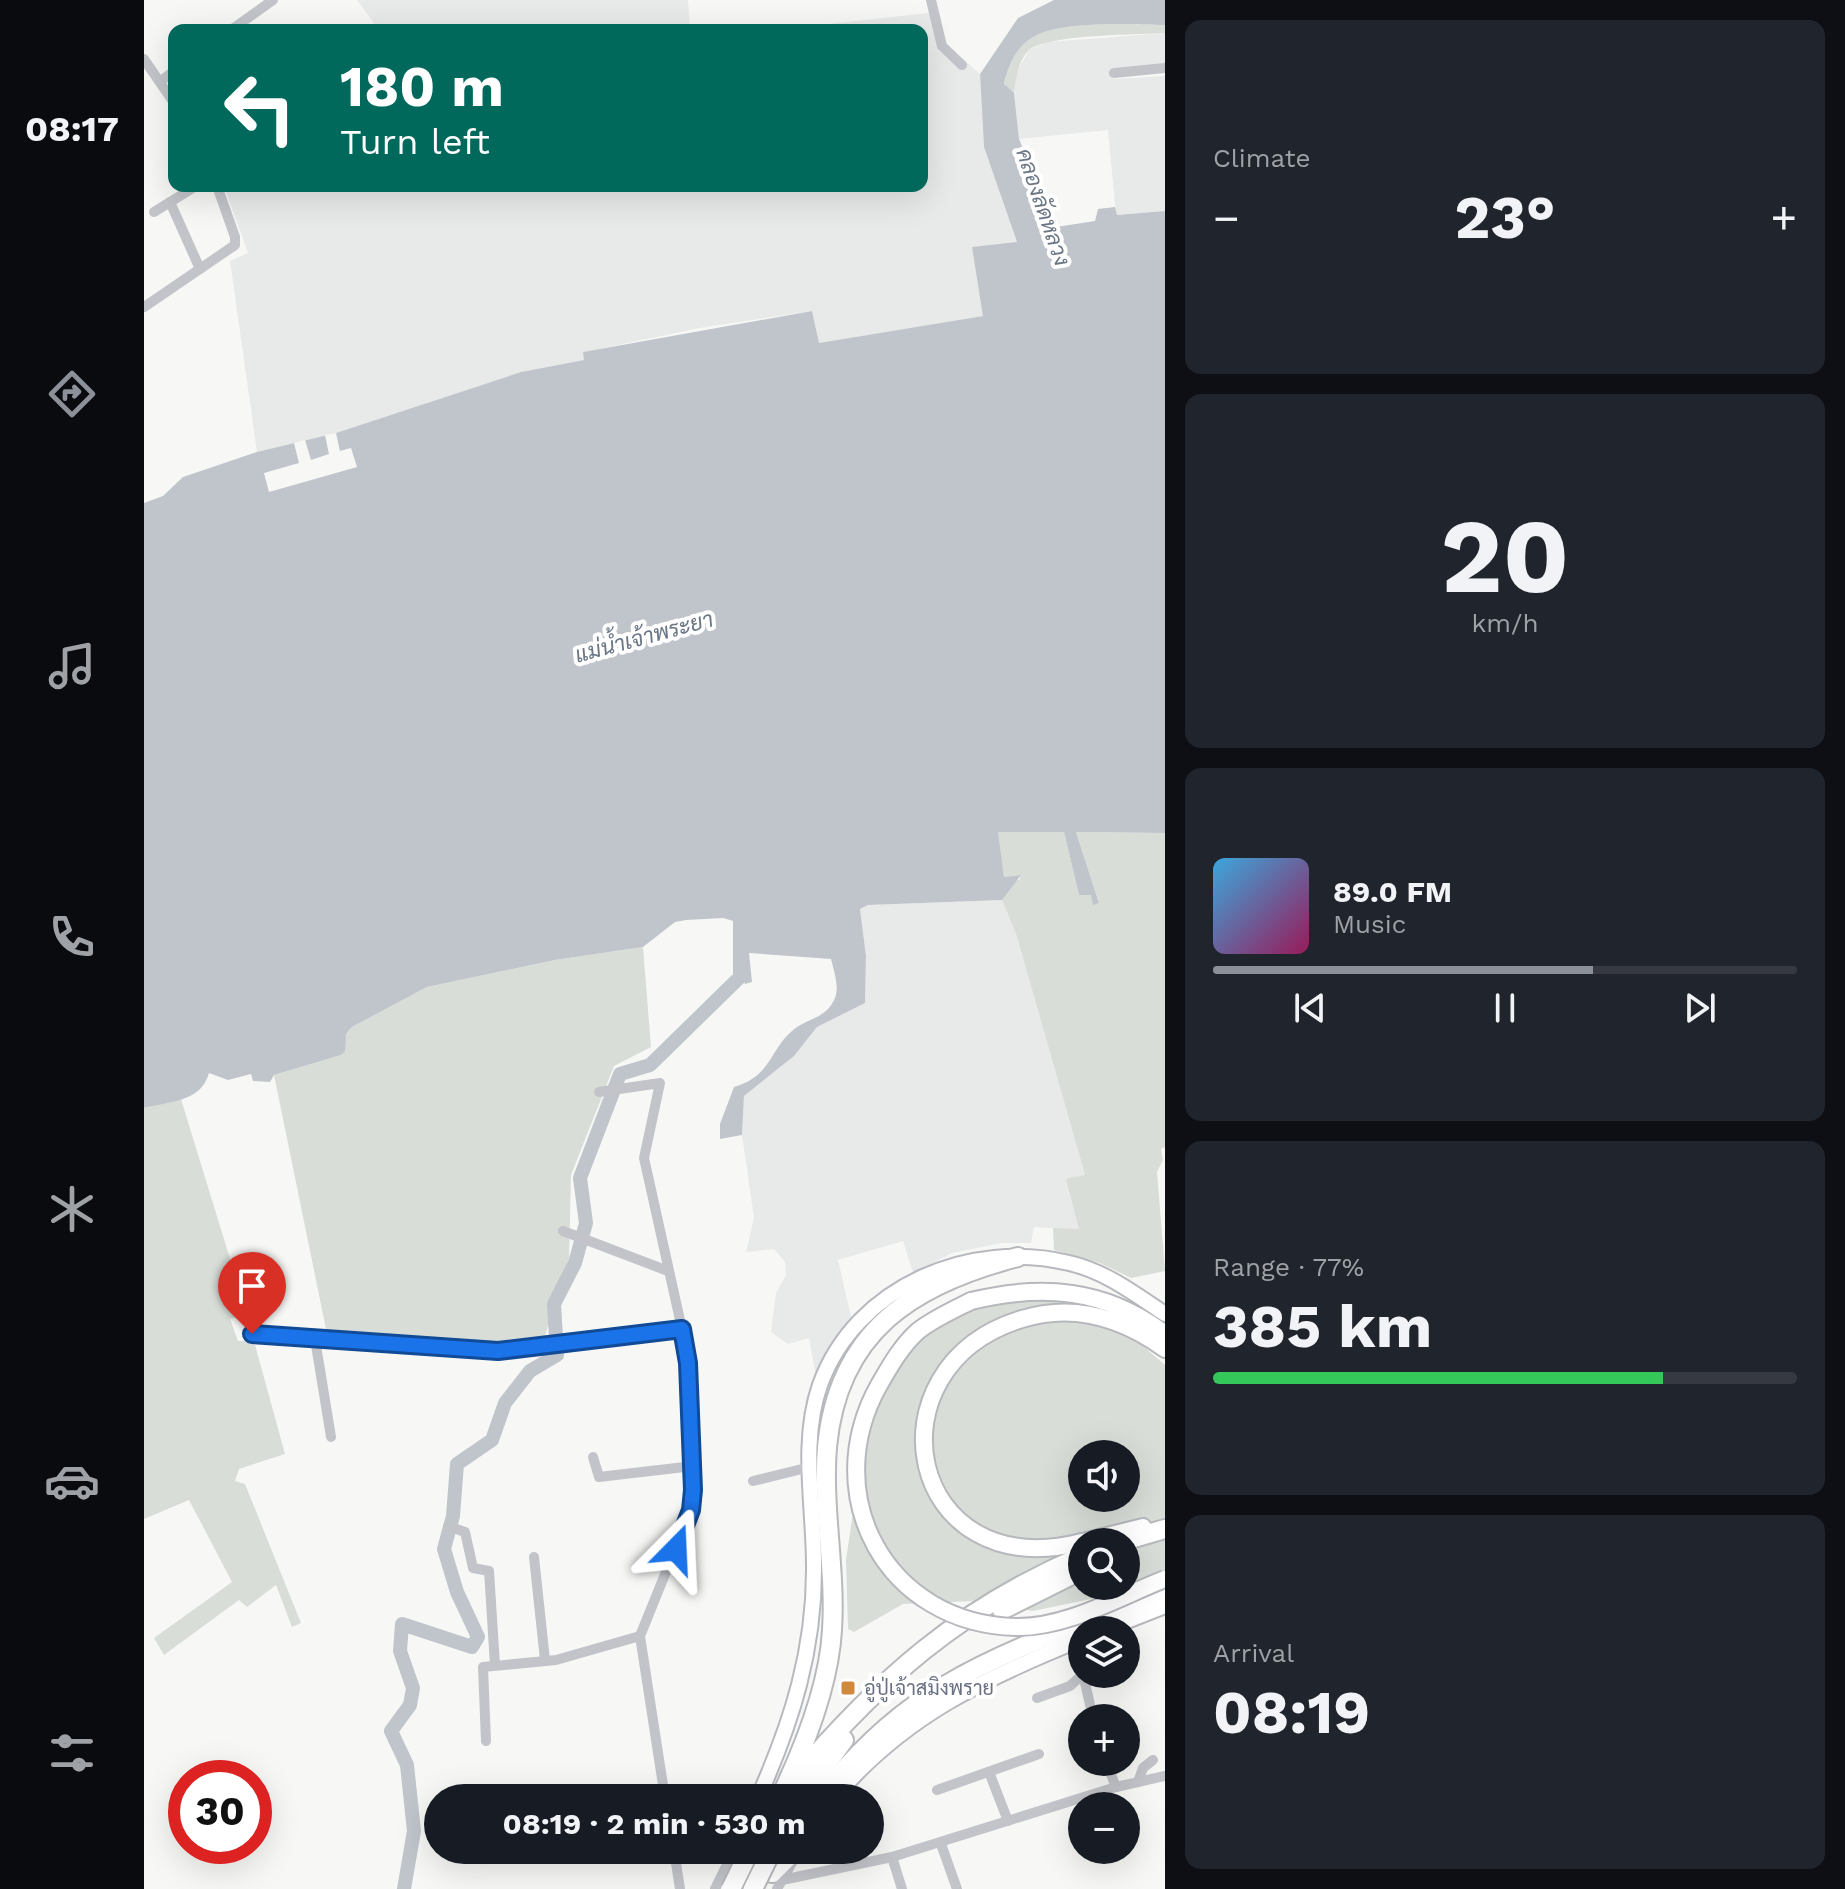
<!DOCTYPE html>
<meta charset="utf-8">
<style>
:root{--surface:#171b24;--page:#20242c;--text:#f1f3f6;--muted:#9ea1a6;--line:#363941;--accent:#8c9099}
body{margin:0;font-family:"Work Sans",Sarabun,sans-serif;background:var(--page);color:var(--text);height:100vh;display:flex;flex-direction:column;font-size:30px;white-space:nowrap}
*{box-sizing:border-box;margin:0}
p{font-size:26px;color:var(--muted)}
.icon{flex:none;width:44px;height:44px;fill:none;stroke:currentColor;stroke-width:2;stroke-linecap:round;stroke-linejoin:round}
.map{position:relative;flex:1;overflow:hidden}
.details{display:flex;flex-direction:column;gap:20px;padding:20px;background:#0d0f14;width:680px}
.details>*{flex:none}
.guide{position:absolute;left:24px;top:24px;width:760px;height:168px;border-radius:16px;box-shadow:0 8px 32px #0002;background:#00695c;color:#fff;overflow:hidden}
.controls{position:absolute;left:924px;top:1440px;display:grid;gap:16px}
.controls a{display:grid;place-items:center;width:72px;height:72px;border-radius:50%;background:var(--surface);box-shadow:0 8px 32px #0002;font-size:40px}
.speed{position:absolute;left:24px;top:1760px;display:flex;gap:16px;font-size:40px;font-weight:700;text-align:center}
.speed>*{display:grid;place-content:center;width:104px;height:104px;border-radius:50%;background:var(--surface);box-shadow:0 8px 32px #0002;line-height:1}
.speed .limit{border:12px solid #d22;background:#fff;color:#111}
.pin{position:absolute;display:grid;place-items:center;width:68px;height:68px;color:#fff;margin:-82px -34px;border-radius:50% 50% 50% 0;rotate:-45deg;box-shadow:0 0 8px #0007}
.pin .icon{rotate:45deg}
.me{position:absolute;width:88px;margin:-44px;rotate:21deg;stroke-linejoin:round;filter:drop-shadow(0 0 6px #0008)}
.turn{display:flex;align-items:center;gap:28px;height:168px;padding:0 40px;font-size:36px}
.turn .icon{width:104px;height:104px;stroke-width:2.5}
.turn b{display:block;font-size:56px;line-height:68px}
.big{font-size:60px;font-weight:700;line-height:1.1}
.details .widget{flex:1;display:flex;flex-direction:column;justify-content:center;gap:12px;min-width:0;padding:0 28px;border-radius:16px;background:var(--page)}
.details .dial{align-items:center;gap:0}
.dial b{font-size:104px;line-height:1}
.song{display:flex;align-items:center;gap:24px}
.cover{width:96px;height:96px;border-radius:12px;background:linear-gradient(135deg,hsl(200 70% 55%),hsl(330 70% 35%))}
.played{height:8px;border-radius:4px;background:linear-gradient(90deg,var(--accent) 65%,var(--line) 65%)}
.keys{display:flex;justify-content:space-around;direction:ltr}
.heat{display:flex;justify-content:space-between;align-items:center;font-size:44px;direction:ltr}
.charge{height:12px;border-radius:6px;background:linear-gradient(90deg,#34c759 77%,var(--line) 0)}
.trip{position:absolute;left:280px;top:1784px;width:460px;height:80px;border-radius:40px;background:var(--surface);box-shadow:0 8px 32px #0002;font-weight:700;line-height:80px;text-align:center}
main{display:flex;flex:1;min-height:0}
.menu{display:flex;flex-direction:column;width:144px;justify-content:space-around;align-items:center;background:#090b0e;color:var(--muted)}
.menu .icon{width:56px;height:56px}
.menu .on{color:var(--accent)}
.menu b{font-size:36px;color:var(--text)}
.map>svg:first-child{display:block}
.built{fill:#e8e9e9}
.green{fill:#d8ded7;fill-rule:evenodd}
.water{fill:#c0c5cc}
.pier{fill:#f7f8f6}
.lines{fill:none;stroke-linecap:round;stroke-linejoin:round}
.river{stroke:#c0c5cc;stroke-width:14}
.secondary-casing{stroke:#b7b9bf;stroke-width:18}
.primary-casing{stroke:#b6b8bd;stroke-width:20}
.highway-casing{stroke:#b7b9bd;stroke-width:22}
.street{stroke:#c2c4c9;stroke-width:10}
.secondary{stroke:#fff;stroke-width:14}
.primary{stroke:#fff;stroke-width:16}
.highway{stroke:#fff;stroke-width:18}
.primary-bridge-casing{stroke:#b6b8bd;stroke-width:20;stroke-linecap:butt}
.highway-bridge-casing{stroke:#b7b9bd;stroke-width:22;stroke-linecap:butt}
.primary-bridge{stroke:#fff;stroke-width:16}
.highway-bridge{stroke:#fff;stroke-width:18}
.route-casing{stroke:#114b97;stroke-width:20}
.route{stroke:#1a73e8;stroke-width:14}
.poi-dot{fill:#d1893d;stroke:#fff;stroke-width:3}
.labels{text-anchor:middle;dominant-baseline:central;stroke-width:8;stroke-linejoin:round;paint-order:stroke}
.poi-label{font-size:20px;fill:#6a7183;stroke:#fff;text-anchor:start}
.water-label{font-size:22px;font-style:italic;fill:#6b7785;stroke:#fff}
</style>
<main>
<nav class="menu">
<b>08:17</b>
<svg class="icon on" aria-label="directions" viewBox="0 0 24 24"><path d="M12 3l9 9-9 9-9-9zM9 14v-3h6M13 9l2 2-2 2"/></svg>
<svg class="icon" aria-label="music" viewBox="0 0 24 24"><path d="M9 18V5l10-2v13"/><circle cx="6" cy="18" r="3"/><circle cx="16" cy="16" r="3"/></svg>
<svg class="icon" aria-label="phone" viewBox="0 0 24 24"><path d="M5 4h4l2 5-3 2q2 4 5 5l2-3 5 2v4C11 20 4 13 5 4z"/></svg>
<svg class="icon" aria-label="climate" viewBox="0 0 24 24"><path d="M12 3v18M4 7l16 10M4 17L20 7"/></svg>
<svg class="icon" aria-label="car" viewBox="0 0 24 24"><path d="M5 17H2v-5l4-1 3-4h7l3 4 3 1v5h-3M9 17h6M6 11h13"/><circle cx="7" cy="17" r="2"/><circle cx="17" cy="17" r="2"/></svg>
<svg class="icon" aria-label="filters" viewBox="0 0 24 24"><path d="M4 7h16M4 17h16"/><circle cx="9" cy="7" r="2"/><circle cx="15" cy="17" r="2"/></svg>
</nav>
<div class="map">
<svg width="1021" height="1889" viewBox="0 0 1021 1889">
<rect width="100%" height="100%" fill="#f7f8f6"/>
<g class="built">
<polygon points="213,0 544,0 546,30 221,30 230,23"/>
<polygon points="793,12 800,42 836,74 840,147 873,242 867,244 840,316 675,343 668,311 556,328 440,352 440,360 377,372 192,433 113,452 86,261 104,253 80,186 778,186 778,30 630,30"/>
<polygon points="1021,33 1021,64 968,68 969,79 1021,76 1021,211 972,215 964,130 875,139 870,93 873,72 885,50 903,42"/>
<polygon points="858,900 872,934 941,1175 935,1230 890,1227 887,1243 858,1243 808,1253 769,1273 759,1241 694,1260 708,1321 672,1376 665,1338 644,1344 627,1332 632,1293 642,1275 641,1262 630,1249 602,1252 610,1218 598,1135 600,1096 650,1056 673,1027 721,1003 722,956 716,909 724,905"/>
</g>
<g class="green">
<path d="M1021,25v8c-27,2 -120,1 -137,18 -10,11 -12,28 -14,42l-10,-8c4,-18 12,-39 28,-48 29,-17 99,-12 133,-12z"/>
<polygon points="853,832 920,832 935,895 948,895 950,904 955,903 932,832 1021,833 1021,1147 1017,1149 1019,1160 1013,1172 1021,1271 987,1278 956,1263 910,1250 909,1228 935,1229 922,1179 941,1175 872,934 858,900 868,882 876,879 876,875 860,877"/>
<polygon points="499,947 507,1047 470,1066 427,1175 425,1258 400,1339 328,1344 183,1334 130,1075 197,1055 202,1034 208,1027 283,987 411,960"/>
<polygon points="37,1099 103,1314 86,1319 94,1341 110,1341 141,1454 95,1469 91,1481 101,1484 157,1623 148,1627 132,1585 103,1607 95,1600 20,1655 10,1638 88,1582 45,1500 0,1519 0,1108"/>
<path d="M901,1290l67,29 53,46v212l-50,17 -82,17 -58,-10 -72,3 -49,28 -6,-3 -2,-69 22,-149 65,-89zM938,1454h44v44h-44zM938,1542h44v44h-44z"/>
</g>
<path class="water" d="M910,0h111v25c-34,0 -103,-5 -132,12 -17,9 -25,30 -29,47l10,9 5,46 37,88 39,-6 3,-12 17,-2 2,8 48,-4v622l-89,-1 23,71 -6,2 -2,-10h-12l-15,-63h-66l6,45 17,-2 -19,25 -134,5 -8,4 6,47 -1,47 -48,24 -23,29 -50,40 -2,39 -22,4v-15l14,-37c40,-12 35,-40 63,-60 12,-8 28,-10 36,-25 8,-12 1,-30 -2,-43l-82,-6 3,29 -7,2 -12,-23v-40l-10,-3 -37,2 -11,2 -32,25 -88,13 -128,27 -75,40 -6,7 -1,17 -4,4 -67,20 -4,7 -17,-1 -2,-7 -23,6 -19,-7c-8,29 -38,28 -65,35v-605l19,-7 20,-19 74,-25 79,-19 185,-61 63,-12 -1,-8 229,-41 7,32 164,-27 -11,-69 45,-5 -33,-95 -4,-73 38,-56z"/>
<polygon class="pier" points="192,433 196,451 207,448 213,467 125,492 120,473 155,463 150,443 161,440 167,460 185,454 181,435"/>
<g class="lines">
<polyline class="river" points="260,1889 270,1831 263,1765 247,1731 266,1705 269,1688 256,1651 258,1624 328,1647 334,1637 313,1592 300,1549 309,1516 313,1464 348,1440 361,1403 386,1371 413,1355 410,1304 431,1263 442,1223 436,1178 476,1074 506,1065 596,977 596,959"/>
<defs>
<g id="secondary">
<polyline points="960,1630 1021,1606"/>
<path d="M614,1798c34,-76 57,-149 56,-233 0,-59 -14,-123 6,-180 36,-100 152,-146 249,-122 36,8 66,31 96,51"/>
<path d="M690,1798c69,-82 151,-120 248,-159"/>
<polyline points="609,1872 629,1875 654,1850"/>
</g>
<g id="primary">
<path d="M827,1301c70,-17 134,-13 194,33"/>
<path d="M938,1542c-176,45 -218,-175 -60,-223 52,-16 100,-1 143,30"/>
<polyline points="939,1542 999,1527"/>
</g>
<g id="highway">
<polyline points="976,1542 1021,1529"/>
<polyline points="858,1610 938,1570"/>
<path d="M649,1781c86,-101 165,-172 289,-225"/>
<path d="M636,1798c24,-50 49,-112 52,-168 4,-61 -10,-122 -5,-183 11,-116 86,-163 191,-190"/>
<polyline points="657,1798 700,1740"/>
<path d="M676,1798c35,-44 77,-85 126,-113 67,-40 147,-65 219,-93"/>
</g>
</defs>
<use href="#secondary" class="secondary-casing"/>
<use href="#primary" class="primary-casing"/>
<use href="#highway" class="highway-casing"/>
<g class="street">
<polyline points="787,0 798,46 818,65"/>
<polyline points="87,30 129,0"/>
<polyline points="0,59 30,103"/>
<polyline points="970,73 1021,68"/>
<polyline points="17,81 30,71"/>
<polyline points="26,202 56,269"/>
<polyline points="10,212 52,186"/>
<polyline points="0,307 91,245 91,237 73,186"/>
<polyline points="455,1092 516,1083 500,1158 538,1329 549,1466 547,1510 496,1636 521,1798"/>
<polyline points="419,1231 524,1271"/>
<polyline points="108,1334 354,1351 538,1329"/>
<polyline points="171,1339 187,1437"/>
<polyline points="449,1457 455,1477 549,1466"/>
<polyline points="609,1481 666,1467"/>
<polyline points="304,1526 321,1532 329,1568 345,1571 351,1665"/>
<polyline points="390,1557 401,1660"/>
<polyline points="930,1642 938,1670"/>
<polyline points="939,1674 949,1718"/>
<polyline points="893,1698 926,1686 939,1674"/>
<polyline points="342,1741 339,1667 412,1660 496,1636"/>
<polyline points="962,1762 972,1787"/>
<polyline points="845,1772 864,1821"/>
<polyline points="994,1782 999,1768 1009,1760"/>
<polyline points="793,1790 895,1754"/>
<polyline points="797,1844 813,1889"/>
<polyline points="530,1850 536,1889"/>
<polyline points="748,1857 758,1889"/>
<polyline points="638,1880 748,1857 972,1787 1021,1776"/>
<polyline points="571,1889 590,1850"/>
<polyline points="633,1889 650,1859"/>
</g>
<use href="#secondary" class="secondary"/>
<use href="#primary" class="primary"/>
<use href="#highway" class="highway"/>
<defs>
<path id="primary-bridge" d="M827,1301c-18,9 -38,18 -53,30 -16,14 -28,35 -39,54 -62,111 8,239 137,242 50,1 103,-30 149,-48"/>
<g id="highway-bridge">
<polyline points="587,1889 606,1850"/>
<polyline points="609,1889 628,1850"/>
</g>
</defs>
<use href="#primary-bridge" class="primary-bridge-casing"/>
<use href="#highway-bridge" class="highway-bridge-casing"/>
<use href="#primary-bridge" class="primary-bridge"/>
<use href="#highway-bridge" class="highway-bridge"/>
</g>
<g class="lines">
<defs>
<polyline id="route" points="108,1334 354,1351 538,1329 544,1363 549,1490 547,1510 532,1549"/>
</defs>
<use href="#route" class="route-casing"/>
<use href="#route" class="route"/>
</g>
<rect class="poi-dot" x="696" y="1680" width="16" height="16" rx="4"/>
<g class="labels">
<g class="poi-label">
<text x="720" y="1688">อู่ปู่เจ้าสมิงพราย</text>
</g>
<g class="water-label">
<text transform="translate(899 207) rotate(71)">คลองลัดหลวง</text>
<text transform="translate(500 637) rotate(-15)">แม่น้ำเจ้าพระยา</text>
</g>
</g>
</svg>
<div class="controls">
<a><svg class="icon" aria-label="sound" viewBox="0 0 24 24"><path d="M4 9h4l5-4v14l-5-4H4zM17 9q2 3 0 6"/></svg></a>
<a><svg class="icon" aria-label="search" viewBox="0 0 24 24"><circle cx="10" cy="10" r="6"/><path d="M15 15l6 6"/></svg></a>
<a><svg class="icon" aria-label="layers" viewBox="0 0 24 24"><path d="M12 4l9 5-9 5-9-5zM3 14l9 5 9-5"/></svg></a>
<a>+</a>
<a>−</a>
</div>
<div class="speed"><div class="limit">30</div></div>
<div class="pin" style="left:108px;top:1334px;background:#d93025"><svg class="icon" aria-label="arrive" viewBox="0 0 24 24"><path d="M6 21V4h12l-3 4 3 4H6"/></svg></div>
<svg class="me" style="left:532px;top:1549px" viewBox="-20 -20 40 40"><path d="M0-17L14 15 0 8-14 15z" fill="#1a73e8" stroke="#fff" stroke-width="4"/></svg>
<div class="trip">08:19 · 2 min · 530 m</div>
<div class="guide">
<div class="turn"><svg class="icon" aria-label="left" viewBox="0 0 24 24"><path d="M17 20v-9H6M10 6l-5 5 5 5"/></svg><div><b>180 m</b>Turn left</div></div>
</div>
</div>
<section class="details">
<div class="widget"><p>Climate</p>
<div class="heat"><a>−</a><b class="big">23°</b><a>+</a></div>
</div>
<div class="widget dial"><b>20</b><p>km/h</p></div>
<div class="widget">
<div class="song"><i class="cover"></i><div><b>89.0 FM</b><p>Music</p></div></div>
<div class="played"></div>
<div class="keys"><svg class="icon" aria-label="previous" viewBox="0 0 24 24"><path d="M18 5L8 12l10 7zM5 5v14"/></svg><svg class="icon" aria-label="pause" viewBox="0 0 24 24"><path d="M8 5v14M16 5v14"/></svg><svg class="icon" aria-label="next" viewBox="0 0 24 24"><path d="M6 5l10 7-10 7zM19 5v14"/></svg></div>
</div>
<div class="widget"><p>Range · 77%</p><b class="big">385 km</b><div class="charge"></div></div>
<div class="widget"><p>Arrival</p><b class="big">08:19</b></div>
</section>
</main>
